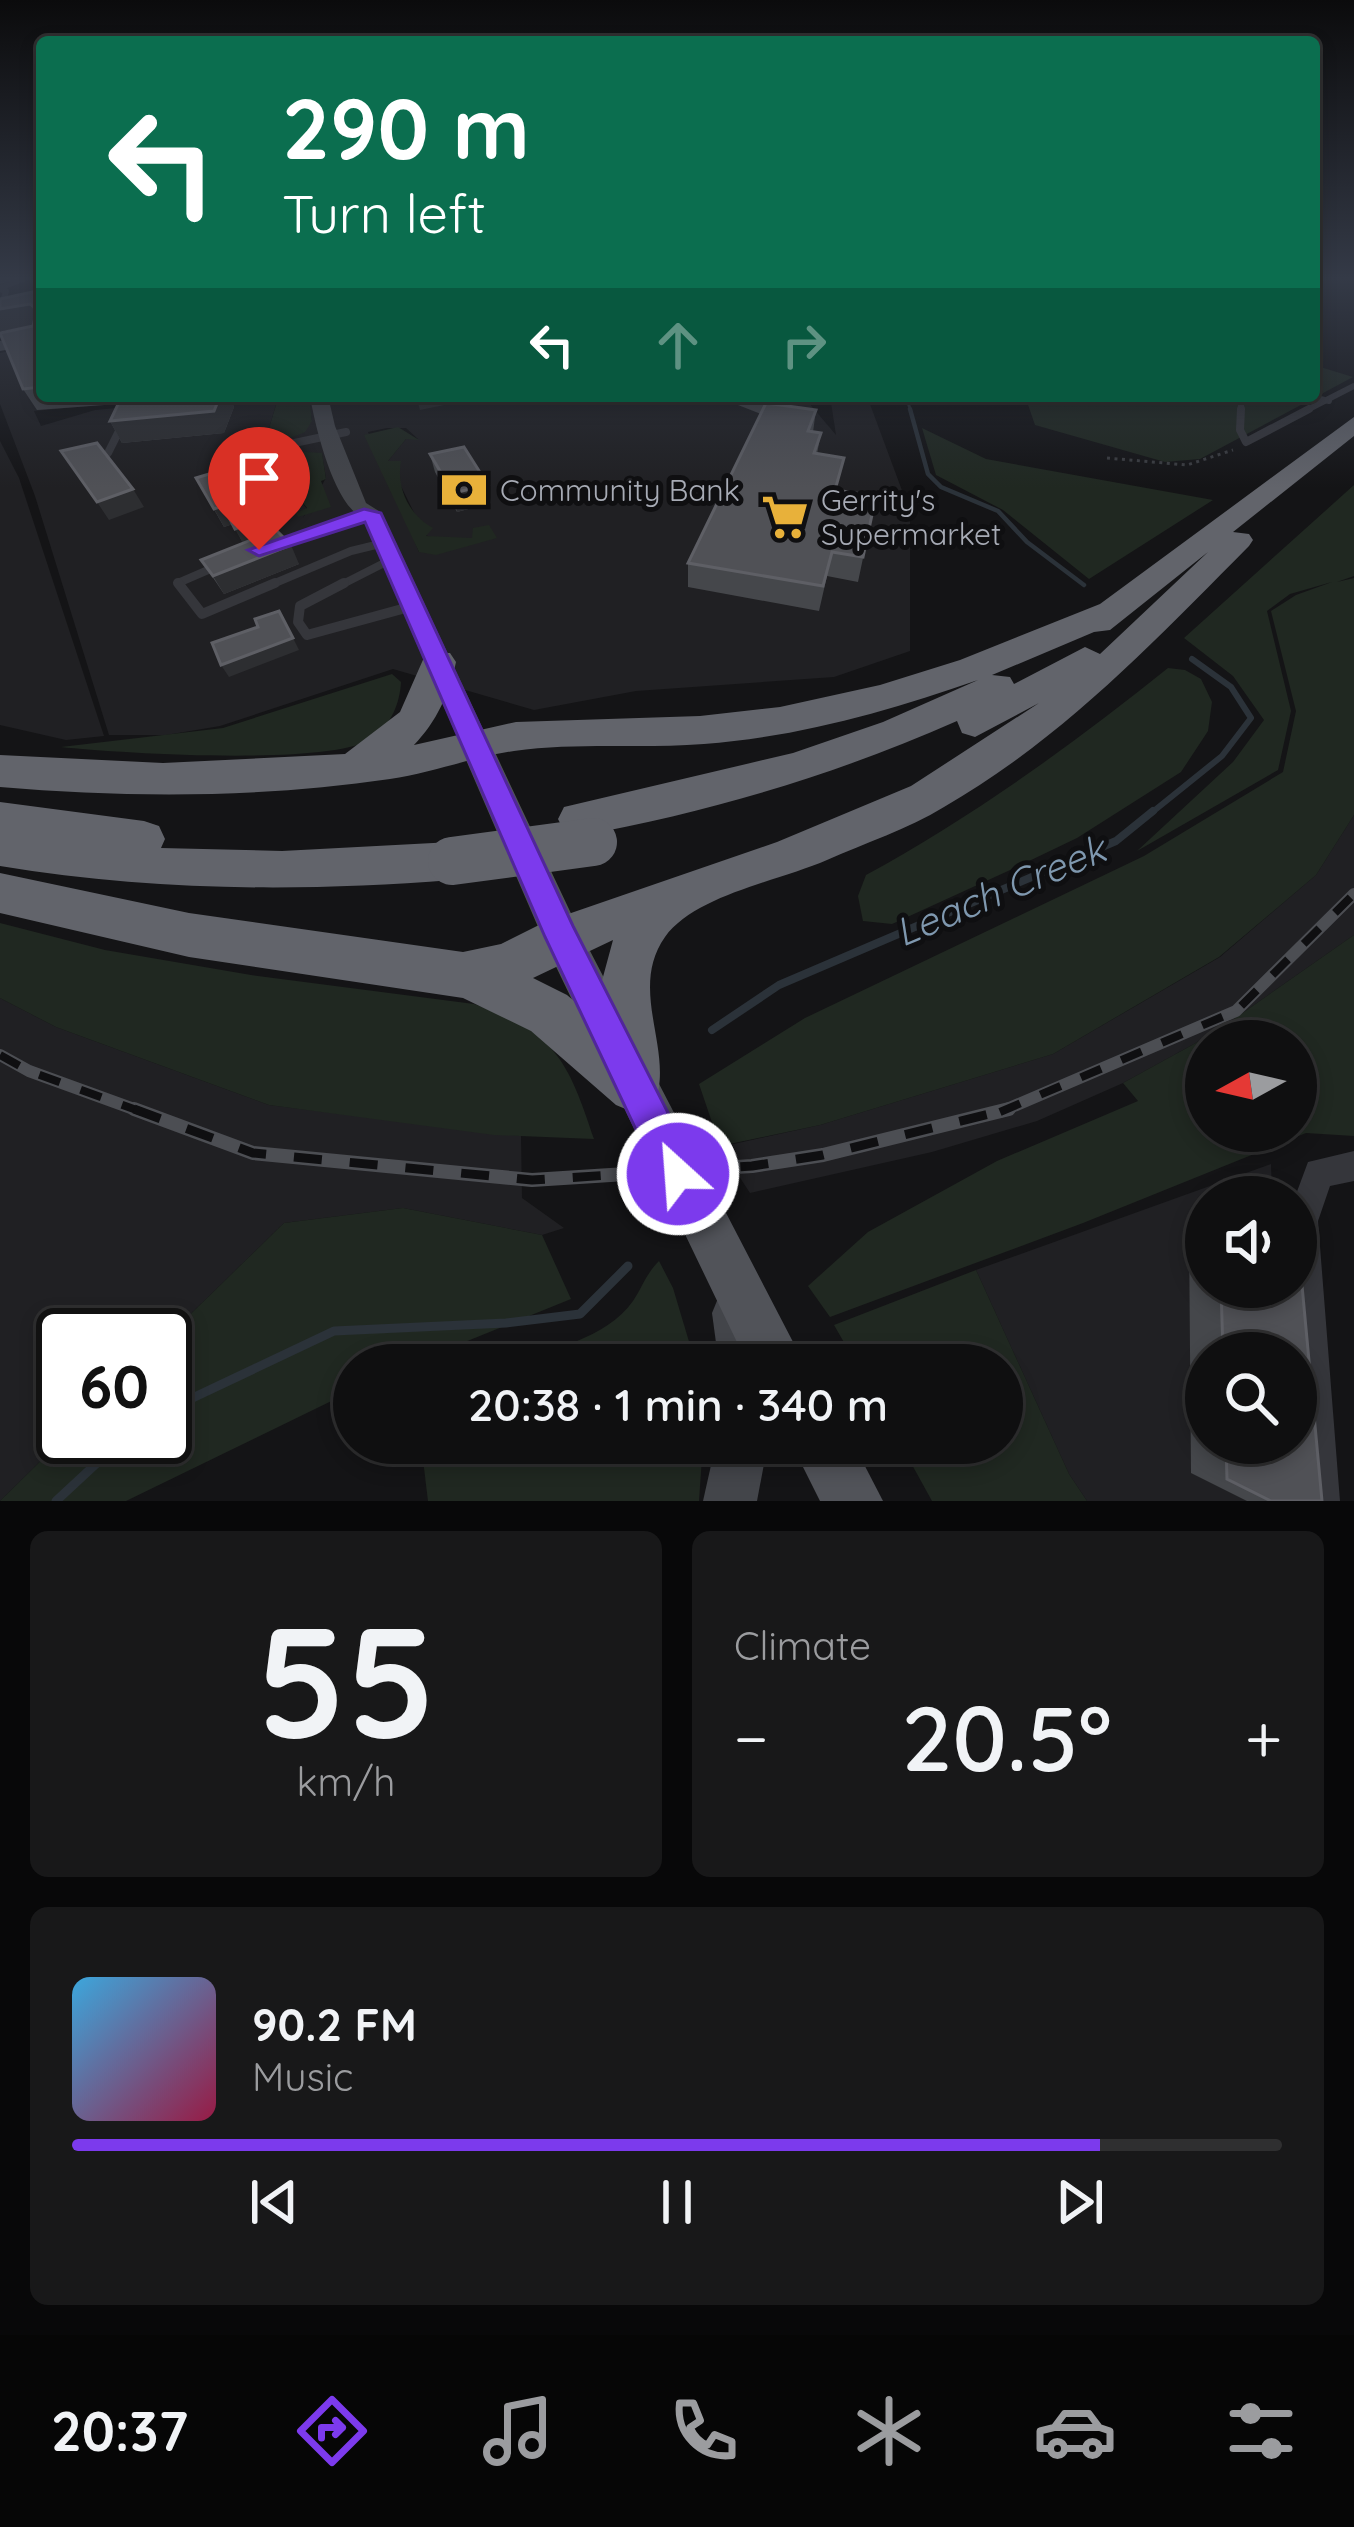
<!DOCTYPE html>
<meta charset="utf-8">
<style>
:root{--surface:#0f0f10;--page:#181819;--text:#f1f3f6;--muted:#9b9c9f;--line:#2f2f30;--accent:#7c3aed}
body{margin:0;font-family:Quicksand,sans-serif;background:var(--page);color:var(--text);height:100vh;display:flex;flex-direction:column;font-size:45px;white-space:nowrap}
*{box-sizing:border-box;margin:0}
p{font-size:39px;color:var(--muted)}
.icon{flex:none;width:66px;height:66px;fill:none;stroke:currentColor;stroke-width:2;stroke-linecap:round;stroke-linejoin:round}
.map{position:relative;height:1501px;overflow:hidden}
.details{display:flex;flex-direction:column;gap:30px;padding:30px;background:#080809;flex:1}
.details>*{flex:none}
.banner{position:absolute;left:36px;top:36px;width:1284px;height:366px;border-radius:12px;box-shadow:0 6px 18px #0003,0 0 0 3px var(--line);background:#0b6e4f;color:#fff;overflow:hidden}
.needle{width:78px;rotate:262deg}
.controls{position:absolute;left:1185px;top:1020px;display:grid;gap:24px}
.controls a{display:grid;place-items:center;width:132px;height:132px;border-radius:50%;background:var(--surface);box-shadow:0 6px 18px #0003,0 0 0 3px var(--line);font-size:60px}
.speed{position:absolute;left:36px;top:1308px;display:flex;gap:24px;font-size:60px;font-weight:700;text-align:center}
.speed>*{display:grid;place-content:center;width:156px;height:156px;border-radius:50%;background:var(--surface);box-shadow:0 6px 18px #0003,0 0 0 3px var(--line);line-height:1}
.speed .limit{border:6px solid #111;border-radius:18px;background:#fff;color:#111}
.pin{position:absolute;display:grid;place-items:center;width:102px;height:102px;color:#fff;margin:-123px -51px;border-radius:50% 50% 50% 0;rotate:-45deg;box-shadow:0 0 12px #0007}
.pin .icon{rotate:45deg}
.me{position:absolute;width:132px;margin:-66px;rotate:334deg;stroke-linejoin:round;filter:drop-shadow(0 0 9px #0008)}
.turn{display:flex;align-items:center;gap:42px;height:252px;padding:0 48px;font-size:54px}
.turn .icon{width:156px;height:156px;stroke-width:2.5}
.turn b{display:block;font-size:84px;line-height:102px}
.lanes{display:flex;align-items:center;height:114px;padding:0 48px;background:#0003;justify-content:center;gap:60px;direction:ltr}
.lanes .off{opacity:.35}
.big{font-size:90px;font-weight:600;line-height:1.1}
.details .tile{flex:1;display:flex;flex-direction:column;justify-content:center;gap:18px;min-width:0;padding:0 42px;border-radius:18px;background:var(--page)}
.details .dial{align-items:center;gap:0}
.dial b{font-size:156px;line-height:1}
.song{display:flex;align-items:center;gap:36px}
.cover{width:144px;height:144px;border-radius:18px;background:linear-gradient(135deg,hsl(200 70% 55%),hsl(340 70% 35%))}
.played{height:12px;border-radius:6px;background:linear-gradient(90deg,var(--accent) 85%,var(--line) 85%)}
.keys{display:flex;justify-content:space-around;direction:ltr}
.heat{display:flex;justify-content:space-between;align-items:center;font-size:66px;direction:ltr}
.details .tiles{flex:1;display:grid;gap:30px;grid-template-columns:1fr 1fr}
.tile:last-child{grid-column:span 2}
.trip{position:absolute;left:333px;top:1344px;width:690px;height:120px;border-radius:60px;background:var(--surface);box-shadow:0 6px 18px #0003,0 0 0 3px var(--line);font-weight:600;line-height:120px;text-align:center}
.tabs{display:flex;height:192px;justify-content:space-around;align-items:center;background:#060606;color:var(--muted)}
.tabs .icon{width:84px;height:84px}
.tabs .selected{color:var(--accent)}
.tabs b{font-size:54px;color:var(--text)}
.map>svg:first-child{display:block}
.built{fill:#202023;fill-rule:evenodd}
.green{fill:#202821;fill-rule:evenodd}
.lines{fill:none;stroke-linecap:round;stroke-linejoin:round}
.stream-far4{stroke:#2b3239;stroke-width:3}
.stream-far3{stroke:#2b3239;stroke-width:4.5}
.stream-far2{stroke:#2b3239;stroke-width:6}
.stream-far1{stroke:#2b3239;stroke-width:8}
.stream{stroke:#2b3239;stroke-width:9}
.path{stroke:#3b3d41;stroke-width:3;stroke-dasharray:3 4.5;stroke-linecap:butt}
.lane-far2{stroke:#35363b;stroke-width:6}
.lane-far1{stroke:#35363b;stroke-width:8}
.lane{stroke:#35363b;stroke-width:10}
.street{fill:#35363b;fill-rule:evenodd}
.secondary{fill:#43454a;fill-rule:evenodd}
.primary{fill:#515359;fill-rule:evenodd}
.highway{fill:#62646b;fill-rule:evenodd}
.rail-far1-casing{stroke:#4c4e53;stroke-width:12}
.rail-casing{stroke:#4c4e53;stroke-width:14}
.rail-far1{stroke:#0f0f11;stroke-width:8;stroke-dasharray:22;stroke-linecap:butt}
.rail{stroke:#0f0f11;stroke-width:9;stroke-dasharray:28;stroke-linecap:butt}
.highway-bridge{stroke:#62646b;stroke-width:48}
.wall{fill:#45474b;fill-rule:evenodd}
.shaded-wall{fill:#2d2e31}
.building{fill:#505156;stroke:#5e5f65;stroke-width:3}
.route{fill:#7c3aed;stroke:#51269a;stroke-width:3}
.labels{text-anchor:middle;dominant-baseline:central;stroke-width:10;stroke-linejoin:round;paint-order:stroke}
.far-poi-label{font-size:30px;fill:#a7abb5;stroke:#0f0f11;text-anchor:start}
.water-label{font-size:39px;font-style:italic;fill:#7f98af;stroke:#0f0f11}
</style>
<div class="map">
<svg width="1354" height="1501" viewBox="0 0 1354 1501">
<rect width="100%" height="100%" fill="#141416"/>
<g class="built">
<path d="M42,344v52h156l-164,15 7,15 54,-16 151,-14h58l-39,4 12,1 -8,27 -13,1 1,5 55,-14 -5,-24h496l33,39 -6,-39h37l43,116v139l-76,26 -198,14 -102,19 -141,-41 -173,57 -54,9h-57l-74,-239 -35,-92v-51zM387,428h19l12,11h-12l-18,22 12,1 -2,18 27,55 15,5 33,-2 -54,14 -51,-120zM291,451l31,3 4,24 -23,40 4,-9 -39,-49z"/>
<polygon points="0,441 19,478 104,736 66,740 0,725"/>
<polygon points="1354,815 1354,935 1214,1033 1123,1083 1037,1121 932,1152 750,1193 720,1147 820,1125 1053,1054 1220,957 1316,875"/>
<polygon points="0,998 56,1027 269,1105 521,1136 522,1198 564,1228 542,1235 403,1208 284,1223 165,1339 165,1335 63,1335 65,1437 0,1501"/>
<polygon points="1271,1164 1272,1197 1206,1197 1206,1443 1280,1501 1087,1501 1069,1474 976,1270"/>
</g>
<g class="green">
<polygon points="1314,365 1353,377 1200,459 1165,462 1035,425 1025,396 1314,396"/>
<path d="M309,396l3,25 -7,11c-17,8 -38,14 -51,-3l15,-1 8,-26 -11,-2z"/>
<path d="M398,427l21,13 -13,-1 -18,22h13c-5,27 8,54 32,67l-7,8 46,2 1,-10 16,-3 8,13 -61,17 -17,-3 -55,-117z"/>
<polygon points="922,428 986,459 1213,500 1089,579 1003,510 936,475"/>
<polygon points="291,451 322,453 326,479 321,481 331,507 298,517 296,513 307,508 277,470 259,473 268,460"/>
<polygon points="1354,485 1354,576 1337,582 1354,578 1354,815 1316,875 1219,957 1053,1054 820,1125 720,1146 699,1084 805,1018 1144,856 1283,772 1296,711 1271,611 1296,595 1332,582 1290,594 1267,611 1291,711 1278,770 1137,851 1233,762 1264,720 1233,676 1184,638"/>
<path d="M1168,668l17,2 16,9 11,23 -4,29 -27,41 -104,66 -69,33 -116,53 -29,-3 -5,-25 8,-21c108,-59 206,-130 302,-207z"/>
<path d="M392,674l9,8c-1,21 -10,43 -28,56 -41,29 -256,15 -312,9l162,-19z"/>
<path d="M0,923l105,27 146,25 223,29c81,28 94,56 120,135l-100,-4 -225,-30 -213,-78 -56,-29z"/>
<path d="M1354,935v201l-48,-3 -223,90 -253,94 -22,-31 60,-54 129,-71 141,-60 -15,-18 91,-50zM1206,1041h90v90h-90z"/>
<polygon points="403,1208 542,1235 571,1299 408,1365 354,1365 354,1390 126,1501 0,1501 65,1437 165,1437 165,1339 284,1223"/>
<path d="M659,1261l14,27 23,77h-189c43,-16 98,-25 126,-64 10,-15 13,-27 26,-40z"/>
<polygon points="976,1270 1069,1474 1087,1501 932,1501 900,1443 1002,1443 1002,1365 857,1365 834,1325"/>
<polygon points="421,1443 703,1443 699,1501 428,1501"/>
</g>
<g class="lines">
<polyline class="stream-far4" points="906,396 911,412"/>
<polyline class="stream-far3" points="910,409 928,474 941,487 998,511 1027,542 1084,585"/>
<polyline class="stream-far2" points="1150,814 1222,756 1251,718 1231,687 1192,659"/>
<polyline class="stream-far1" points="712,1030 779,985 1116,841 1153,811"/>
<g class="stream">
<polyline points="165,1411 334,1331 506,1323 580,1314 628,1266"/>
<polyline points="56,1501 125,1437"/>
</g>
<polyline class="path" points="1107,458 1187,465 1233,450"/>
<g class="lane-far2">
<polyline points="0,289 6,291 0,314"/>
<polyline points="1307,396 1329,401"/>
<polyline points="1241,412 1241,396"/>
<polyline points="1303,412 1354,386"/>
</g>
<g class="lane-far1">
<polyline points="1241,409 1240,430 1246,442 1309,409"/>
<polyline points="108,453 122,425"/>
<polyline points="243,454 346,432"/>
<polyline points="272,545 371,513"/>
<polyline points="181,586 178,583 215,567"/>
<polyline points="268,586 351,551 384,543"/>
<polyline points="339,586 392,559"/>
</g>
<g class="lane">
<polyline points="178,583 202,614 275,583"/>
<polyline points="344,583 300,606 298,622 307,635 413,606"/>
</g>
<g class="street">
<polygon points="19,278 33,278 0,291 0,285"/>
<polygon points="1354,1151 1354,1181 1330,1186 1318,1221 1340,1501 1302,1501 1290,1287 1296,1287 1295,1197 1308,1162"/>
</g>
<g class="secondary">
<polygon points="0,278 23,278 0,284"/>
<polygon points="42,333 42,343 0,351 0,341"/>
<path d="M310,396h18l7,30 31,77 16,10 109,233 -4,8h-22l-4,-8 -99,-229c-28,-12 -47,-91 -52,-121z"/>
<polygon points="736,1289 753,1296 769,1365 719,1365 712,1313 719,1296"/>
<polygon points="716,1443 768,1443 757,1501 703,1501"/>
</g>
<g class="primary">
<polygon points="476,733 488,737 492,746 576,924 805,1365 748,1365 548,950 460,746 464,737"/>
<polygon points="791,1443 853,1443 883,1501 820,1501"/>
</g>
<g class="highway">
<path d="M1354,417v19l-121,96 16,2 4,6 -4,6c-95,96 -187,193 -305,261 -36,22 -79,36 -117,53 -48,21 -132,35 -162,77 -38,54 11,115 -11,168l-19,8 -19,-8 -85,-74 -68,-33 -274,-41 -189,-44v-40l189,40 274,39 38,-8 44,-22 232,-80 134,-56 128,-83 -64,34 -13,-4 -5,-12c-122,54 -247,91 -378,115l-15,-5 -6,-12 6,-12 229,-54 90,-31 95,-42c-89,31 -180,57 -274,64 -63,5 -127,-2 -190,7 -42,6 -82,22 -124,28 -129,19 -260,19 -390,8v-32l163,8 182,-9 55,-42 26,-59h24l6,9c-7,32 -19,59 -42,83l102,-23 184,-6 80,-9 100,-22 80,-25 140,-56zM1208,552l-108,102 -15,-7 -71,37 -4,-7 -18,-2 102,-43 16,-2zM613,940l-13,48v35l-33,-28 -34,-17z"/>
<path d="M0,802l144,19 15,5 6,13 -4,9 121,3 170,-9 15,6 7,13 -7,13 -15,6c-152,12 -301,11 -452,-14z"/>
</g>
<defs>
<g id="rail-far1">
<polyline points="0,1055 29,1071 142,1112"/>
<polyline points="1000,1112 1236,1011 1354,894"/>
</g>
<polyline id="rail" points="134,1109 253,1153 532,1180 752,1166 823,1155 1009,1109"/>
</defs>
<use href="#rail-far1" class="rail-far1-casing"/>
<use href="#rail" class="rail-casing"/>
<use href="#rail-far1" class="rail-far1"/>
<use href="#rail" class="rail"/>
<polyline class="highway-bridge" points="452,861 593,842"/>
</g>
<g class="wall">
<polygon points="41,290 42,396 229,396 234,407 224,433 122,443 110,421 118,404 37,410 23,389 34,325 0,331"/>
<polygon points="715,396 803,396 787,406 816,410 813,432 821,433 817,454 837,490 876,496 858,582 827,576 819,611 688,587 688,563 761,414"/>
<polygon points="430,454 491,503 457,512 435,472"/>
<polygon points="196,478 255,496 264,514 257,516 266,534 299,564 224,594 201,560 243,543 233,524 224,527"/>
<path d="M1206,1223v64h90l26,214h-75l-56,-28 -2,-244zM1206,1353h90v90h-90z"/>
</g>
<g class="shaded-wall">
<polygon points="30,304 42,324 0,331 0,309"/>
<polygon points="220,396 229,396 234,407 224,433 122,443 110,421"/>
<polygon points="416,396 488,396 420,410"/>
<polygon points="772,396 803,396 770,417"/>
<polygon points="488,485 491,503 457,512 453,493"/>
<polygon points="133,489 144,507 109,520 97,502"/>
<polygon points="255,496 264,514 256,517 247,499"/>
<polygon points="223,506 233,524 224,527 214,509"/>
<polygon points="259,519 267,538 245,547 235,529"/>
<polygon points="291,545 299,564 224,594 213,576"/>
<polygon points="293,638 299,650 229,677 221,665"/>
</g>
<g class="building">
<polygon points="41,290 42,387 23,389 0,333 33,326 37,309 30,304 0,309 0,299"/>
<polygon points="122,396 220,396 214,411 110,421"/>
<polygon points="766,403 816,410 808,431 821,433 814,453 844,458 835,490 876,496 863,557 832,552 823,586 688,563"/>
<polygon points="97,443 133,489 97,502 61,451"/>
<polygon points="464,447 488,485 453,493 430,454"/>
<polygon points="236,466 255,496 247,499 259,519 235,529 223,506 214,509 196,478"/>
<polygon points="276,530 291,545 213,576 201,560"/>
<polygon points="279,611 293,638 221,665 212,643 258,627 255,619"/>
<polygon points="1296,1251 1299,1253 1322,1501 1271,1501 1227,1479 1226,1443 1296,1443 1296,1353 1223,1353 1221,1287 1296,1287"/>
</g>
<linearGradient id="sky" x2="0" y2="1"><stop stop-color="#0b0b0c"/><stop offset="0.57" stop-color="#343a47"/><stop offset="1" stop-color="#343a47" stop-opacity="0"/></linearGradient>
<rect width="1354" height="488" fill="url(#sky)"/>
<polygon class="route" points="364,509 381,513 573,926 692,1160 698,1174 692,1189 678,1195 664,1189 545,937 365,522 259,556 248,550"/>
<defs>
<symbol id="bank-bare" viewBox="-9 -9 18 18"><path d="M-6-4H6V4H-6ZM0-2.3a2.3 2.3 0 1 0 0 4.6a2.3 2.3 0 1 0 0-4.6Z" fill="#e8b13a" stroke="#0f0f11" stroke-width="2.5" paint-order="stroke"/></symbol>
<symbol id="supermarket-bare" viewBox="-9 -9 18 18"><path d="M-6-5.5h2.5l.6 2H6L4.5 2H-2.5L-4.4-4H-6ZM-1.5 3.2a1.3 1.3 0 1 0 .1 0ZM3 3.2a1.3 1.3 0 1 0 .1 0Z" fill="#e8b13a" stroke="#0f0f11" stroke-width="2.5" paint-order="stroke"/></symbol>
</defs>
<g fill-rule="evenodd">
<use href="#bank-bare" x="431" y="457" width="66" height="66"/>
<use href="#supermarket-bare" x="752" y="484" width="66" height="66"/>
</g>
<g class="labels">
<g class="far-poi-label">
<text x="500" y="490">Community Bank</text>
<text x="821" y="500">Gerrity's<tspan x="821" dy="34">Supermarket</tspan></text>
</g>
<g class="water-label">
<text transform="translate(1000 890) rotate(-23)">Leach Creek</text>
</g>
</g>
</svg>
<div class="controls">
<a><svg class="needle" viewBox="-14 -14 28 28"><path d="M0-13l5 13h-10z" fill="#e53935"/><path d="M0 13l5-13h-10z" fill="#9b9c9f"/></svg></a>
<a><svg class="icon" aria-label="sound" viewBox="0 0 24 24"><path d="M4 9h4l5-4v14l-5-4H4zM17 9q2 3 0 6"/></svg></a>
<a><svg class="icon" aria-label="search" viewBox="0 0 24 24"><circle cx="10" cy="10" r="6"/><path d="M15 15l6 6"/></svg></a>
</div>
<div class="speed"><div class="limit">60</div></div>
<div class="pin" style="left:259px;top:550px;background:#d93025"><svg class="icon" aria-label="arrive" viewBox="0 0 24 24"><path d="M6 21V4h12l-3 4 3 4H6"/></svg></div>
<svg class="me" style="left:678px;top:1174px" viewBox="-20 -20 40 40"><circle r="17" fill="#7c3aed" stroke="#fff" stroke-width="3"/><path d="M0-11L8 9 0 5-8 9z" fill="#fff"/></svg>
<div class="trip">20:38 · 1 min · 340 m</div>
<div class="banner">
<div class="turn"><svg class="icon" aria-label="left" viewBox="0 0 24 24"><path d="M17 20v-9H6M10 6l-5 5 5 5"/></svg><div><b>290 m</b>Turn left</div></div>
<div class="lanes"><svg class="icon" aria-label="left" viewBox="0 0 24 24"><path d="M17 20v-9H6M10 6l-5 5 5 5"/></svg><svg class="icon off" aria-label="ahead" viewBox="0 0 24 24"><path d="M12 20V5M6 11l6-6 6 6"/></svg><svg class="icon off" aria-label="right" viewBox="0 0 24 24"><path d="M7 20v-9h11M14 6l5 5-5 5"/></svg></div>
</div>
</div>
<section class="details">
<div class="tiles">
<div class="tile dial"><b>55</b><p>km/h</p></div>
<div class="tile"><p>Climate</p>
<div class="heat"><a>−</a><b class="big">20.5°</b><a>+</a></div>
</div>
<div class="tile">
<div class="song"><i class="cover"></i><div><b>90.2 FM</b><p>Music</p></div></div>
<div class="played"></div>
<div class="keys"><svg class="icon" aria-label="previous" viewBox="0 0 24 24"><path d="M18 5L8 12l10 7zM5 5v14"/></svg><svg class="icon" aria-label="pause" viewBox="0 0 24 24"><path d="M8 5v14M16 5v14"/></svg><svg class="icon" aria-label="next" viewBox="0 0 24 24"><path d="M6 5l10 7-10 7zM19 5v14"/></svg></div>
</div>
</div>
</section>
<nav class="tabs">
<b>20:37</b>
<svg class="icon selected" aria-label="directions" viewBox="0 0 24 24"><path d="M12 3l9 9-9 9-9-9zM9 14v-3h6M13 9l2 2-2 2"/></svg>
<svg class="icon" aria-label="music" viewBox="0 0 24 24"><path d="M9 18V5l10-2v13"/><circle cx="6" cy="18" r="3"/><circle cx="16" cy="16" r="3"/></svg>
<svg class="icon" aria-label="phone" viewBox="0 0 24 24"><path d="M5 4h4l2 5-3 2q2 4 5 5l2-3 5 2v4C11 20 4 13 5 4z"/></svg>
<svg class="icon" aria-label="climate" viewBox="0 0 24 24"><path d="M12 3v18M4 7l16 10M4 17L20 7"/></svg>
<svg class="icon" aria-label="car" viewBox="0 0 24 24"><path d="M5 17H2v-5l4-1 3-4h7l3 4 3 1v5h-3M9 17h6M6 11h13"/><circle cx="7" cy="17" r="2"/><circle cx="17" cy="17" r="2"/></svg>
<svg class="icon" aria-label="filters" viewBox="0 0 24 24"><path d="M4 7h16M4 17h16"/><circle cx="9" cy="7" r="2"/><circle cx="15" cy="17" r="2"/></svg>
</nav>
